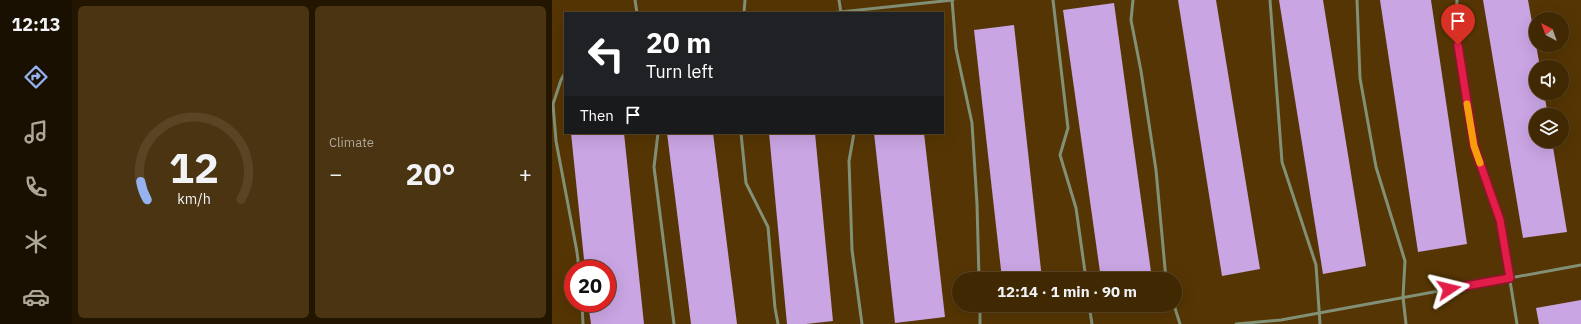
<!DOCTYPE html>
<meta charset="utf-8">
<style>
:root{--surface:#402802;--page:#4b3411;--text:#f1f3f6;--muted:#aea699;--line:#594424;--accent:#95b2f1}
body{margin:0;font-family:"IBM Plex Sans",sans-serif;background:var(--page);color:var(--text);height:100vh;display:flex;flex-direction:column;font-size:15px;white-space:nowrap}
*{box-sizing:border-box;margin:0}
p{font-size:13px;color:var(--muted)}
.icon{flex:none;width:22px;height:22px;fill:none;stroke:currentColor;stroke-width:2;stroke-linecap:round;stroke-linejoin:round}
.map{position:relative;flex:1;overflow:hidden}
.sheet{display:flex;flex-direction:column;gap:6px;padding:6px;background:#231601;width:480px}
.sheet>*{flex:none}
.guide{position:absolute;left:12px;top:12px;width:380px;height:122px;border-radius:0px;box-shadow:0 4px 16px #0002,0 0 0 1px var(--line);background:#202124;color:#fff;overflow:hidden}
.needle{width:26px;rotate:319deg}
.buttons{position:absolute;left:977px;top:12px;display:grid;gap:8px}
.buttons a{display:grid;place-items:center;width:40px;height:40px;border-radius:50%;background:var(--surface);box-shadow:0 4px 16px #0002,0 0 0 1px var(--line);font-size:20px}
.speed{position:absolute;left:12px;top:260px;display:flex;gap:8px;font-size:20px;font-weight:700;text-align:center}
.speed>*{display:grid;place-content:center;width:52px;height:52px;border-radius:50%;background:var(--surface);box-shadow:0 4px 16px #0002,0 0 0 1px var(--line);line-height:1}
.speed .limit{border:6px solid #d22;background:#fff;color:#111}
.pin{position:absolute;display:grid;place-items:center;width:34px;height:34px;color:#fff;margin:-41px -17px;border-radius:50% 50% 50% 0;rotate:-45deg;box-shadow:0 0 4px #0007}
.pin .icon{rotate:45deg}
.me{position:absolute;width:44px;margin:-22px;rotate:80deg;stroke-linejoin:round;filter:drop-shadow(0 0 3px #0008)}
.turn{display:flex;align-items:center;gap:14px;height:84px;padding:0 16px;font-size:18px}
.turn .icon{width:52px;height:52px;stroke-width:2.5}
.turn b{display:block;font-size:28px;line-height:34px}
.then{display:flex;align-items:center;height:38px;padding:0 16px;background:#0003;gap:8px;font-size:15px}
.big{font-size:30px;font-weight:800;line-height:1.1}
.sheet .card{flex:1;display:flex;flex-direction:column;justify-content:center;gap:6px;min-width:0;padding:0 14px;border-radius:6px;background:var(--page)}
.sheet .dial{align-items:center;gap:0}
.dial svg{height:104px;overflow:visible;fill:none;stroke:var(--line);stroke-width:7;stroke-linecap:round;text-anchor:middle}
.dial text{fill:var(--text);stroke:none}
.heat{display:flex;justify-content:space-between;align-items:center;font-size:22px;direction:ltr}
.sheet .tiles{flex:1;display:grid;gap:6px;grid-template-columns:repeat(2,1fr)}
.trip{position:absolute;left:400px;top:272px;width:230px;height:40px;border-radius:20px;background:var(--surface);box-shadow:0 4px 16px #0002,0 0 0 1px var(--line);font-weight:800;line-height:40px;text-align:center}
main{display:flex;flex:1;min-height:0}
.tabs{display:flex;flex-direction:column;width:72px;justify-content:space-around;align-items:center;background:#1a1001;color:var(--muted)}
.tabs .icon{width:28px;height:28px}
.tabs .selected{color:var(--accent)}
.tabs b{font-size:18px;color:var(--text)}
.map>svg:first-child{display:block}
.building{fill:#c9a5e3}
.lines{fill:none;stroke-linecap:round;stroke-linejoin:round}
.service{stroke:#829076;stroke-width:3}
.route-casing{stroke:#92132f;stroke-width:10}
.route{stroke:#e11d48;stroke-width:7}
.slow{stroke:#f59e0b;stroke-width:7}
</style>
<main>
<nav class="tabs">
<b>12:13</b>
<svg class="icon selected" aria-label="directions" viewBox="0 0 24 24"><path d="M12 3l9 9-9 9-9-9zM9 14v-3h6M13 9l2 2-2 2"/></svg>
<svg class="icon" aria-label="music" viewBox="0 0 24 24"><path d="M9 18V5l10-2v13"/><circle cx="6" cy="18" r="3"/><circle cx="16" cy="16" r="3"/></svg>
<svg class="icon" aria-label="phone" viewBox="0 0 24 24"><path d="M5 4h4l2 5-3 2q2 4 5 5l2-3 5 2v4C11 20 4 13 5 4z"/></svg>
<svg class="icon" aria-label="climate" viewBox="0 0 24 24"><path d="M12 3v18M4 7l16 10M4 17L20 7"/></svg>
<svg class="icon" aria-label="car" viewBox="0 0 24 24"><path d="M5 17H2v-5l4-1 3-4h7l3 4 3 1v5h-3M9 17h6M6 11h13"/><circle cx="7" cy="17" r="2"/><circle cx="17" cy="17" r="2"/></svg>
</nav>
<section class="sheet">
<div class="tiles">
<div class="card dial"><svg viewBox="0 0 100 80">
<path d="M14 69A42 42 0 1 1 86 69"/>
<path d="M14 69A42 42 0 0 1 9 55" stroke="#95b2f1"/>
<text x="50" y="56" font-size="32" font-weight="700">12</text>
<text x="50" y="72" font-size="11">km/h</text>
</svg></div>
<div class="card"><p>Climate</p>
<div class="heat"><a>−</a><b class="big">20°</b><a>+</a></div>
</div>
</div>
</section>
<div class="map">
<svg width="1029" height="324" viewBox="0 0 1029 324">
<rect width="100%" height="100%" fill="#553503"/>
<g class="building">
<polygon points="626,0 664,0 708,269 670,276"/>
<polygon points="727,0 771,0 814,266 771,274"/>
<polygon points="828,0 879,0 915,244 866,252"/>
<polygon points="931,0 976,0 988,67 984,67 984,93 992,93 996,115 984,115 984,141 1000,141 1015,232 971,238"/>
<polygon points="562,3 600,279 549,279 511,10"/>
<polygon points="462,25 490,279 450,279 422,30"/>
<polygon points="19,133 72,133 92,324 39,324 36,303 55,303 55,269 33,269"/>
<polygon points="115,133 161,133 185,324 139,324"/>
<polygon points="217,133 263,133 281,321 254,324 235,324"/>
<polygon points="322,133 372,133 393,317 343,323"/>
<polygon points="1029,300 1029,324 987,324 984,308"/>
<polygon points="453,305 492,305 492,306 453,311"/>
</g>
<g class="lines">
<g class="service">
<polyline points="83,0 85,13"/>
<polyline points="287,0 289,13"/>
<polyline points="400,0 404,49 420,123 425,204 427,279"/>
<polyline points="501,0 516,128 508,155 524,208 534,279"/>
<polyline points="581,0 579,20 589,71 604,170 614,279"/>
<polyline points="718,0 730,162 764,265 768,324"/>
<polyline points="805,0 808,78 824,167 853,261 851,297 854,324"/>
<polyline points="905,0 904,30 922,146 948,219 965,324"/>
<polyline points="192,13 193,0"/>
<polyline points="279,13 401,0"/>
<polyline points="13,73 9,80 1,104 4,141 25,252 27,269"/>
<polyline points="106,133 102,167 122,324"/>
<polyline points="189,133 194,183 216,227 223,308 226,324"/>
<polyline points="302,133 297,161 300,250 310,324"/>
<polyline points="30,303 31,324"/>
<polyline points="428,305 428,324"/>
<polyline points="537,305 540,324"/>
<polyline points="622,305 628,324"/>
<polyline points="684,324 729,320 1029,265"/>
</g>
</g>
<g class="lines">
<defs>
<polyline id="route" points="897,289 958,278 948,220 922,146 906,45"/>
</defs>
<use href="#route" class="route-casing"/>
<use href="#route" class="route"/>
<polyline class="slow" points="915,104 922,146 928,163"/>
</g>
</svg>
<div class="buttons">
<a><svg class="needle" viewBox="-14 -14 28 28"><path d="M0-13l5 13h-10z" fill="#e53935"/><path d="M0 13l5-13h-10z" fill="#aea699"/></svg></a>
<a><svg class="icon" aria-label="sound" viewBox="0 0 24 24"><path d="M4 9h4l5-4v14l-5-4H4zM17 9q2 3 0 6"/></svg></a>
<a><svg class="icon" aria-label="layers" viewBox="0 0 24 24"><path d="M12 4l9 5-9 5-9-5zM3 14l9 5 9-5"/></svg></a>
</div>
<div class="speed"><div class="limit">20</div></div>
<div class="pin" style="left:906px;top:45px;background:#d93025"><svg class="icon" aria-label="arrive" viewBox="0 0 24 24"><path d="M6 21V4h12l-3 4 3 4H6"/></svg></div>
<svg class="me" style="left:897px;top:289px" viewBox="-20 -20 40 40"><path d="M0-17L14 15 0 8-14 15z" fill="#e11d48" stroke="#fff" stroke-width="4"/></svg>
<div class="trip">12:14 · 1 min · 90 m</div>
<div class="guide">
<div class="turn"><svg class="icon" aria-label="left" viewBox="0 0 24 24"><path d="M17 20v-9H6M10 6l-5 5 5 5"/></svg><div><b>20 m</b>Turn left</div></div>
<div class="then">Then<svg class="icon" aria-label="arrive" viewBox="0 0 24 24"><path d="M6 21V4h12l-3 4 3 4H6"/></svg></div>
</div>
</div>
</main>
